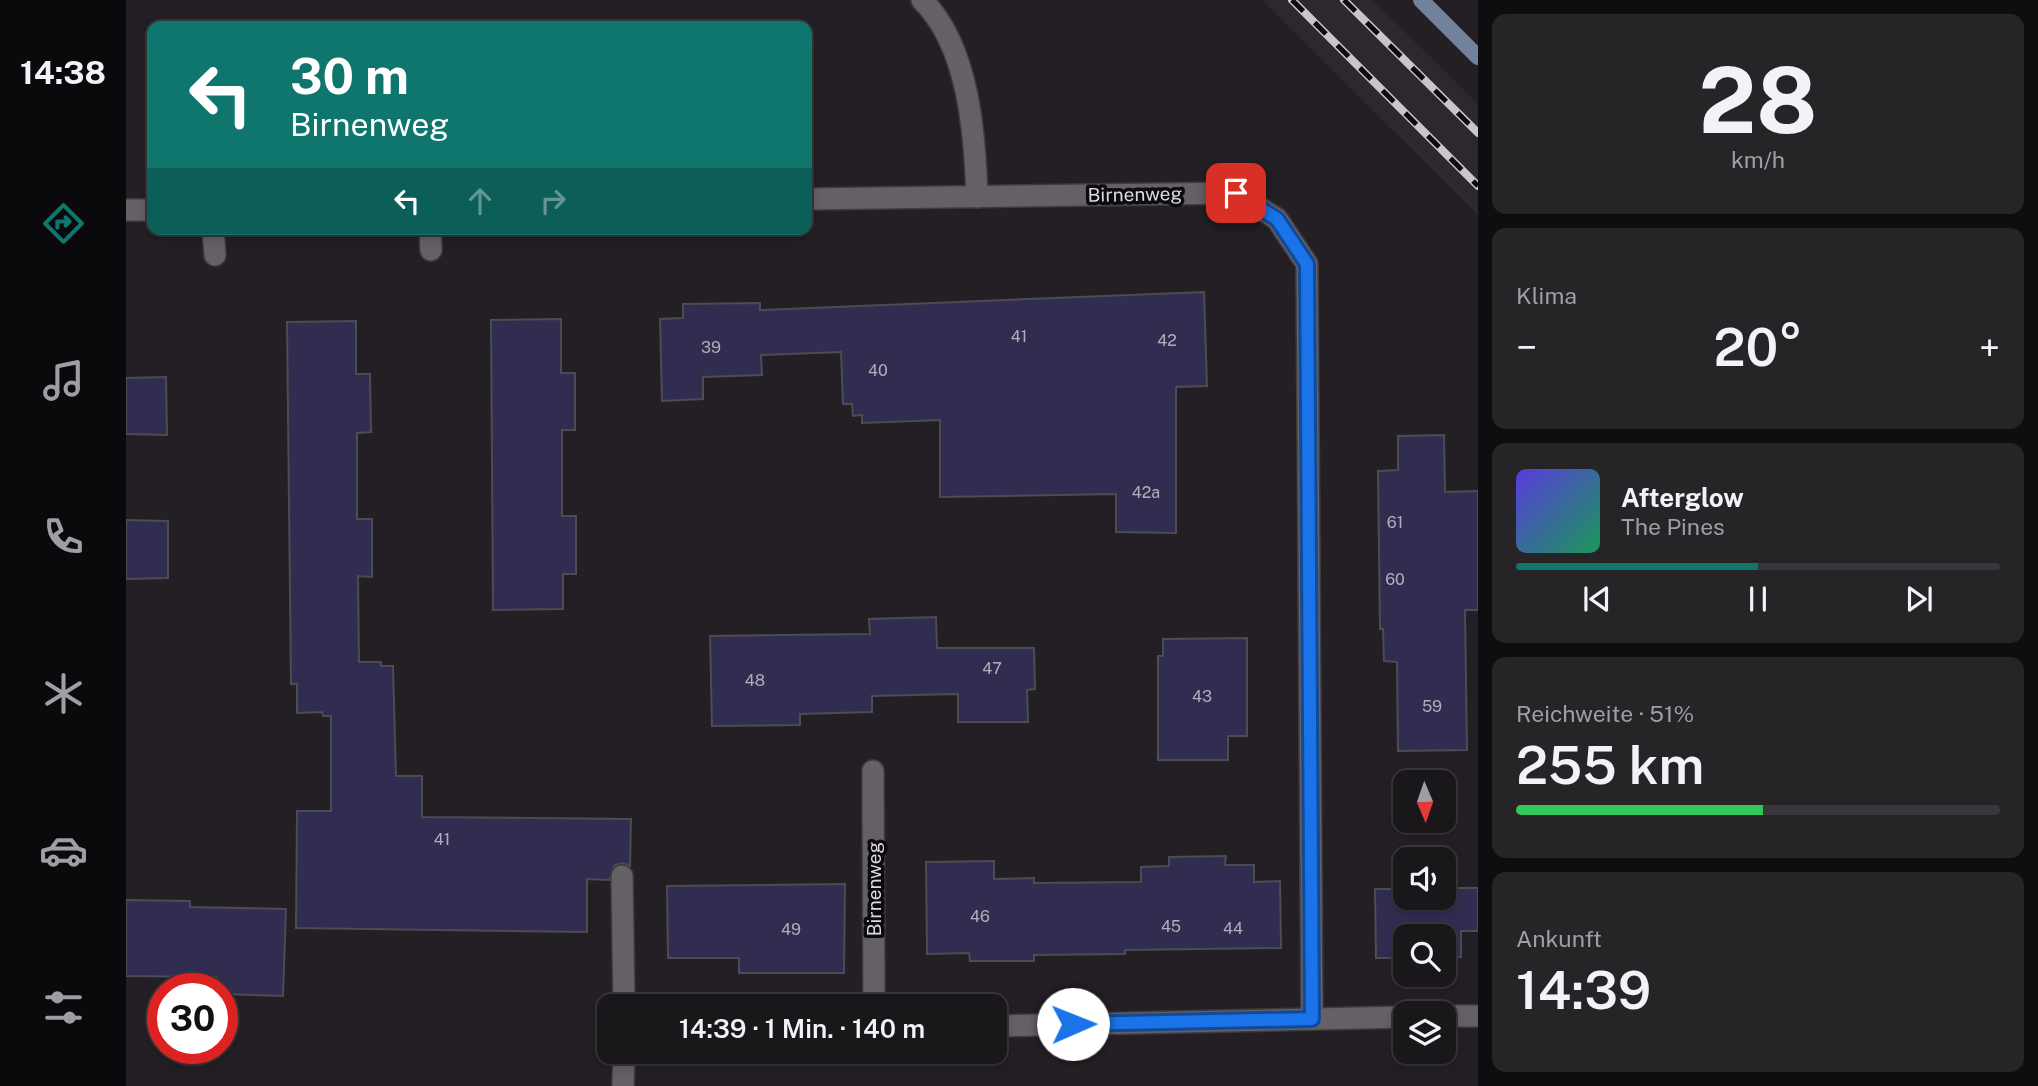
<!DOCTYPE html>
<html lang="de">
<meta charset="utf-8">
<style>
:root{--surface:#1a171b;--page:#272428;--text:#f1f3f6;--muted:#9f9fa3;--line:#38363a;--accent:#0f766e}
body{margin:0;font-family:"Public Sans",sans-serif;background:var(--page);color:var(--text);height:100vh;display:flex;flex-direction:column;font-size:26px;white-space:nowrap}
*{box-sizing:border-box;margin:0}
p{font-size:23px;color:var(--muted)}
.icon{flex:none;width:38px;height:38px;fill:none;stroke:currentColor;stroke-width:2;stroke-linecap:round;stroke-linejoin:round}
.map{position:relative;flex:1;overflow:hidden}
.details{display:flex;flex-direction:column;gap:14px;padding:14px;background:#0e0d0f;width:560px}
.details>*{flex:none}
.hud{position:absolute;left:21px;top:21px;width:665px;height:214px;border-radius:14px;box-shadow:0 4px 10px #0003,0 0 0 2px var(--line);background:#0f766e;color:#fff;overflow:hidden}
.needle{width:46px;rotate:178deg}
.tools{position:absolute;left:1267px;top:770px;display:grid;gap:14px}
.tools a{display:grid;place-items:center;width:63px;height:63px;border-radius:14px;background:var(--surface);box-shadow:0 4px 10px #0003,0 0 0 2px var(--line);font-size:35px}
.speed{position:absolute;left:21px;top:973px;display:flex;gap:14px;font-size:35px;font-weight:700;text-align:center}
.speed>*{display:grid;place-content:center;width:91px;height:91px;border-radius:50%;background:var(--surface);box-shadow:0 4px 10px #0003,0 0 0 2px var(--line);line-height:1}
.speed .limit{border:10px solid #d22;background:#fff;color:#111}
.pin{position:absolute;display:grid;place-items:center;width:60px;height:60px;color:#fff;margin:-30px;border-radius:14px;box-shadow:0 4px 10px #0006}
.me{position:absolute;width:77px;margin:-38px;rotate:89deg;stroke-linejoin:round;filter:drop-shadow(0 0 5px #0008)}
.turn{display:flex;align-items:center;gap:24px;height:147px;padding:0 28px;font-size:32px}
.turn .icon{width:91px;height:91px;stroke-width:2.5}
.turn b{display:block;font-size:49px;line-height:60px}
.lanes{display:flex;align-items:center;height:66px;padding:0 28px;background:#0003;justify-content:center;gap:35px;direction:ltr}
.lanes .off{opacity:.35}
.big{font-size:52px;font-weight:600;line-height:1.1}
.details .tile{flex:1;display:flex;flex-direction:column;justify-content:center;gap:10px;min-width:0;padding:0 24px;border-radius:14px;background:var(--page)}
.details .dial{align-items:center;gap:0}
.dial b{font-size:91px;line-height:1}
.song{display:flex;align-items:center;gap:21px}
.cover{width:84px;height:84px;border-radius:10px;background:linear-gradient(135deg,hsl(250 70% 55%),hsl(150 70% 35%))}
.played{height:7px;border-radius:4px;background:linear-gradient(90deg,var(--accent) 50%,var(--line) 50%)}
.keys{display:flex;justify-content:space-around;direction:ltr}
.heat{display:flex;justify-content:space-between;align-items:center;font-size:38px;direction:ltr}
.charge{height:10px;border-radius:5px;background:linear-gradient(90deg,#34c759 51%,var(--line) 0)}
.trip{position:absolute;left:471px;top:994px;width:410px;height:70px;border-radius:14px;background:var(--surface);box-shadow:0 4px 10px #0003,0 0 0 2px var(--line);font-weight:600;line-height:70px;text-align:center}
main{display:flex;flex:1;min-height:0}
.tabs{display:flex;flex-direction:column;width:126px;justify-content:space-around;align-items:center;background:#0a090b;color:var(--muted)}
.tabs .icon{width:49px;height:49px}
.tabs .active{color:var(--accent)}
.tabs b{font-size:32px;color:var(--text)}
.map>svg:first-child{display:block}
.built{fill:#2d2730}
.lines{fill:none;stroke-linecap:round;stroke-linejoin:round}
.stream{stroke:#73829c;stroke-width:16}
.building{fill:#302d51;stroke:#4c4c53;stroke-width:2}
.minor-casing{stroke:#3e3b3f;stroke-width:24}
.minor{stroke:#646066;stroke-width:21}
.rail-casing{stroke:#c9c6ca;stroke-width:8}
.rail{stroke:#0b0a0c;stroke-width:5;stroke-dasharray:16;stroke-linecap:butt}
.route-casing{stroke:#114b97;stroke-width:18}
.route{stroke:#1a73e8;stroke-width:12}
.labels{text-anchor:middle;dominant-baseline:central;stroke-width:7;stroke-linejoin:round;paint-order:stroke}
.number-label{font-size:16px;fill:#b1afbb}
.street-label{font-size:19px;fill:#dcdade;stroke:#0b0a0c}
</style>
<main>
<nav class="tabs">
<b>14:38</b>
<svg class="icon active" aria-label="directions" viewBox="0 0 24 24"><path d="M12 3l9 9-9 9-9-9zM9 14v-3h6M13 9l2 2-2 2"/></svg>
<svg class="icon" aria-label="music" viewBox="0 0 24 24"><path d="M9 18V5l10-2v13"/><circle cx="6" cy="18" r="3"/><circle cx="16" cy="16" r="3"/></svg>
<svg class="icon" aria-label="phone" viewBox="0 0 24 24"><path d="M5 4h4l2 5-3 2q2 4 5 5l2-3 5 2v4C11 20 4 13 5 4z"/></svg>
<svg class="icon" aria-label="climate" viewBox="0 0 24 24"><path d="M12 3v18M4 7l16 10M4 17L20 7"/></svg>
<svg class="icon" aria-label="car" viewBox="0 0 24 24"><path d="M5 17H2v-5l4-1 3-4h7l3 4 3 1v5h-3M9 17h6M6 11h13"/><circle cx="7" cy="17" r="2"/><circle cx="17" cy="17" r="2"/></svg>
<svg class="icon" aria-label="filters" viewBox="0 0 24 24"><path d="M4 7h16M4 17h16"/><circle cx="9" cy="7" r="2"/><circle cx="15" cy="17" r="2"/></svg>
</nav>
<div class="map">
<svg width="1352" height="1086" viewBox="0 0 1352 1086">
<rect width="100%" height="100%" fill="#231f24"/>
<polygon class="built" points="1136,0 1247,0 1352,104 1352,215"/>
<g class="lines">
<polyline class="stream" points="1295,0 1352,57"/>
</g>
<g class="building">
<polygon points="1078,292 1081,386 1050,387 1050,533 990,532 990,494 814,497 814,420 736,423 736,415 727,416 726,404 717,404 715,352 635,355 636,375 577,377 577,399 536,401 534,319 557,318 557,304 634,303 634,310"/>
<polygon points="435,319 435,373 449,373 449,430 436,430 436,516 450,516 450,574 437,574 437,609 367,610 365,320"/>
<polygon points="230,321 230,374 244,374 245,432 231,433 231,519 246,519 246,577 232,576 233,662 255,662 255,666 267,666 270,776 296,776 296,817 505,819 504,866 496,863 489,865 483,880 461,879 461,932 170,928 171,811 205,811 205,716 197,716 196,712 171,713 171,684 165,684 161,322"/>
<polygon points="40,377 41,435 0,434 0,378"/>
<polygon points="1318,435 1319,492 1352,491 1352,610 1339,610 1341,750 1272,751 1271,662 1258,661 1257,629 1254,629 1252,471 1272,470 1272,436"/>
<polygon points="0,520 42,521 42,578 0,579"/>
<polygon points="810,617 811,648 908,648 909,689 901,690 902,722 832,722 832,694 746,696 746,712 674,714 674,725 586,726 584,636 744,634 743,619"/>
<polygon points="1121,638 1121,736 1102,736 1102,760 1032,760 1032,656 1037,656 1037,639"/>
<polygon points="1100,856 1099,865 1128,865 1128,882 1154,881 1155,948 999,950 999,954 908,955 908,961 844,961 843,953 801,954 800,862 868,861 868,879 908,878 908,883 1015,882 1015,867 1043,866 1043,857"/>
<polygon points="719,884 718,973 613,973 613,958 542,958 541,886"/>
<polygon points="1318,888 1352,888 1352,931 1335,931 1335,957 1318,958 1318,936 1279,936 1279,958 1250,958 1249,889 1279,889 1279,898 1318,898"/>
<polygon points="0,900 64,901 64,907 160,909 157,996 96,994 96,989 90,989 90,977 0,976"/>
</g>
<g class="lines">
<defs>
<g id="minor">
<path d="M796,0c47,46 53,135 55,197"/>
<polyline points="681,199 1110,193 1151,219 1181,264 1186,1019"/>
<polyline points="0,210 26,210"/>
<polyline points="87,229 89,255"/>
<polyline points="304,229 305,250"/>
<polyline points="747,771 748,1006"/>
<polyline points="496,876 498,1006"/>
<polyline points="1318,1016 1352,1016"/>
<polyline points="868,1026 1279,1017"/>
<polyline points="497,1086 498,1052"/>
</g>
</defs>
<use href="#minor" class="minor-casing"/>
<use href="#minor" class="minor"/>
<defs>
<g id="rail">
<polyline points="1166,0 1352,186"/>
<polyline points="1218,0 1352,133"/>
</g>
</defs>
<use href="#rail" class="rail-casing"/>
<use href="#rail" class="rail"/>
</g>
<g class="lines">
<defs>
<polyline id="route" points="947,1024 1186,1019 1181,264 1151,219 1110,193"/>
</defs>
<use href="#route" class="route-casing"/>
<use href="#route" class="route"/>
</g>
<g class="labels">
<g class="number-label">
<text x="893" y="336">41</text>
<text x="1041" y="340">42</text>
<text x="585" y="347">39</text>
<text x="752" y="370">40</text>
<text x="1020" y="492">42a</text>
<text x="1269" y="522">61</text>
<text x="1269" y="579">60</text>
<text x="866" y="668">47</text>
<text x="629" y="680">48</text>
<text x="1076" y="696">43</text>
<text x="1306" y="706">59</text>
<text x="316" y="839">41</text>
<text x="854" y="916">46</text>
<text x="1045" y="926">45</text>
<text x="1107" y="928">44</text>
<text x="665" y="929">49</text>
</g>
<g class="street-label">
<text transform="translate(1009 194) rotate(-1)">Birnenweg</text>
<text transform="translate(748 889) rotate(-90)">Birnenweg</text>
</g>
</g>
</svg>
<div class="tools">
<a><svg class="needle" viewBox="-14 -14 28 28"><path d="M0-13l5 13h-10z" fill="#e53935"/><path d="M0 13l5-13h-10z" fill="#9f9fa3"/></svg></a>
<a><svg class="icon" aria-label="sound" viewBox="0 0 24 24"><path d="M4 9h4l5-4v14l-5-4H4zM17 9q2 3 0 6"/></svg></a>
<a><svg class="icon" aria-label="search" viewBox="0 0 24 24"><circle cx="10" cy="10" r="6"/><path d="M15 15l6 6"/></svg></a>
<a><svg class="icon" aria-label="layers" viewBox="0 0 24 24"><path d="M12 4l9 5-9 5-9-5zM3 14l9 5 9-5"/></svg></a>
</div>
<div class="speed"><div class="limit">30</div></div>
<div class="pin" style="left:1110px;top:193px;background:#d93025"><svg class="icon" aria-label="arrive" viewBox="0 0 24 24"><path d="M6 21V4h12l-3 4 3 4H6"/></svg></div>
<svg class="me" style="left:947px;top:1024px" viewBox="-20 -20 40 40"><circle r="19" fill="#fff"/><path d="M0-13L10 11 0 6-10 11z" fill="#1a73e8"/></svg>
<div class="trip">14:39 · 1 Min. · 140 m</div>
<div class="hud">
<div class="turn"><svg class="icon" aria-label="left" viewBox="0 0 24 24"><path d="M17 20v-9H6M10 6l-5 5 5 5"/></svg><div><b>30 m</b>Birnenweg</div></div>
<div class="lanes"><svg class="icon" aria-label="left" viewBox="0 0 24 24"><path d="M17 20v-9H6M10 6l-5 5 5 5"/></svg><svg class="icon off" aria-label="ahead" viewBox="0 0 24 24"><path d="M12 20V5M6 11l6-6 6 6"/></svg><svg class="icon off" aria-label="right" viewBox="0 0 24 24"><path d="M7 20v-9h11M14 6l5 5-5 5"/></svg></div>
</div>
</div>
<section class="details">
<div class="tile dial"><b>28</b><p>km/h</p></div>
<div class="tile"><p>Klima</p>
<div class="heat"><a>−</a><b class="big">20°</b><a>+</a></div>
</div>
<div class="tile">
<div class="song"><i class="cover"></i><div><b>Afterglow</b><p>The Pines</p></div></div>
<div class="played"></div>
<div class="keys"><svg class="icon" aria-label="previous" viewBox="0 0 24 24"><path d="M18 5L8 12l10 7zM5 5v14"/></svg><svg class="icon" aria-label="pause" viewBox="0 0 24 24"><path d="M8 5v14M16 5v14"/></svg><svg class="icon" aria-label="next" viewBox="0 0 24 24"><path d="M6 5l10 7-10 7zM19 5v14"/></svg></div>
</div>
<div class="tile"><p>Reichweite · 51%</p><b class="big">255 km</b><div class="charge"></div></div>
<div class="tile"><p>Ankunft</p><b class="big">14:39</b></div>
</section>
</main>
